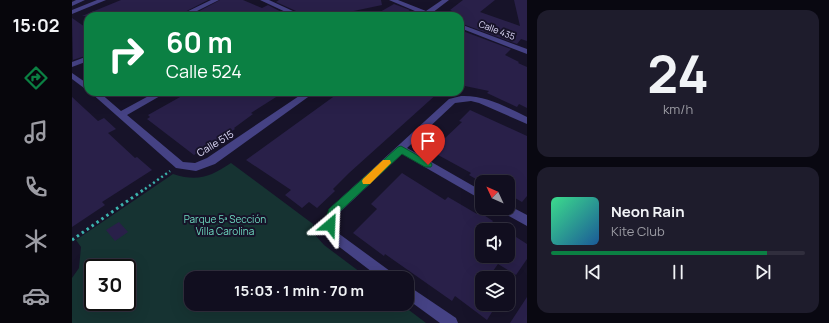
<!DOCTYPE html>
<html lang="es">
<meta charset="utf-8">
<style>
:root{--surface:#110e1f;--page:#1e1c2c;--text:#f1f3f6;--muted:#9c9ca4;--line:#302e3d;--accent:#0b8043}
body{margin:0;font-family:Manrope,sans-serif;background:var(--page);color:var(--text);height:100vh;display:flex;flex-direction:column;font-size:15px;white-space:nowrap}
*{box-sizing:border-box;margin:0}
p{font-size:13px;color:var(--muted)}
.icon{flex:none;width:22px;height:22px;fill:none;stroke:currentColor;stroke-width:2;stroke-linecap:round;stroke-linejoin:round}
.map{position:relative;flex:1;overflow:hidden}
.details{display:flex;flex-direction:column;gap:10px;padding:10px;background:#090811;width:302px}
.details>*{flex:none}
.top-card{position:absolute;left:12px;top:12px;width:380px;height:84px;border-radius:12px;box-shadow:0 4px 16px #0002,0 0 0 1px var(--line);background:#0b8043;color:#fff;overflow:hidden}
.needle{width:26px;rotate:314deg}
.buttons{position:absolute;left:403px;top:175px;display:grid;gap:8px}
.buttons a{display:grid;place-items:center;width:40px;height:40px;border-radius:8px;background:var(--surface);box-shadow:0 4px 16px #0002,0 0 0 1px var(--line);font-size:20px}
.speed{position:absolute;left:12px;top:259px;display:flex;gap:8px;font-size:20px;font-weight:700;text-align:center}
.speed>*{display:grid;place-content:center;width:52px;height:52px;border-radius:50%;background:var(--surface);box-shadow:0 4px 16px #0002,0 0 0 1px var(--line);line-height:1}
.speed .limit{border:2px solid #111;border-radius:6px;background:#fff;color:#111}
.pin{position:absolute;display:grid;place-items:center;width:34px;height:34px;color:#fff;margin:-41px -17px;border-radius:50% 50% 50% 0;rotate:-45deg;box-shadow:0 0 4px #0007}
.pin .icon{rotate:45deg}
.me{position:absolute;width:44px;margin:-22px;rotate:26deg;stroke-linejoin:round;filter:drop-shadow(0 0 3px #0008)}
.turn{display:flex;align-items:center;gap:14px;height:84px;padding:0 16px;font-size:18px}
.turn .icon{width:52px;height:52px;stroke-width:2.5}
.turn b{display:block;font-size:28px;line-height:34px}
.details .tile{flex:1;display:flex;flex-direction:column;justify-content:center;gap:6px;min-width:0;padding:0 14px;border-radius:12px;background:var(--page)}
.details .dial{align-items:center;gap:0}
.dial b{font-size:52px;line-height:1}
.song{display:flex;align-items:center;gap:12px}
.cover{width:48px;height:48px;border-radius:6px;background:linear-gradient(135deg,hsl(150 70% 55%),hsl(210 70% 35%))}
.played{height:4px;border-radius:2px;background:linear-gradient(90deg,var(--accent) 85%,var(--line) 85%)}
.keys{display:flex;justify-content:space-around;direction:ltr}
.trip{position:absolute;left:112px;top:271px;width:230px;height:40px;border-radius:12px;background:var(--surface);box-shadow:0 4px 16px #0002,0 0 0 1px var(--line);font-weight:700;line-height:40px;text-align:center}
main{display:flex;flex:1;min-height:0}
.dock{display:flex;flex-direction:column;width:72px;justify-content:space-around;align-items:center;background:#07060c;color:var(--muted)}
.dock .icon{width:28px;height:28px}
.dock .selected{color:var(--accent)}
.dock b{font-size:18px;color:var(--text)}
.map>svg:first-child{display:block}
.green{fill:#163332;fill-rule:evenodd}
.building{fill:#292049}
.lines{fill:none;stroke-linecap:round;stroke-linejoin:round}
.path-far1{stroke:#3bb3ad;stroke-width:2.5;stroke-dasharray:2 3;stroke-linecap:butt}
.path{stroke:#3bb3ad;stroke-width:3;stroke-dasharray:2.5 3.5;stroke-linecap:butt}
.minor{fill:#454284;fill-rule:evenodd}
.route{fill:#0b8043;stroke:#07532c}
.slow{fill:#f59e0b}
.labels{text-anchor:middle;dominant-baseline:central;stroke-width:4;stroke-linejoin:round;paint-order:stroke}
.far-street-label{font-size:9px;fill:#e1ddfc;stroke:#171329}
.street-label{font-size:10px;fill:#e1ddfc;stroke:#171329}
.park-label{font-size:10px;fill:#6ed8bf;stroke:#171329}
</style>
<main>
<nav class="dock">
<b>15:02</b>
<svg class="icon selected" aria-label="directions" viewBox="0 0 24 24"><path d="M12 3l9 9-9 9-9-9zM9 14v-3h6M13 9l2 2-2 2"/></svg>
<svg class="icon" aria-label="music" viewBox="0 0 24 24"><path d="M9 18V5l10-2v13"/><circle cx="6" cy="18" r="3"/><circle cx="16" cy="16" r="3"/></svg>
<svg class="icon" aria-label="phone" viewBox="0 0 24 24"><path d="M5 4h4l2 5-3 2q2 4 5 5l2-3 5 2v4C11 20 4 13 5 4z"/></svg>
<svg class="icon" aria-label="climate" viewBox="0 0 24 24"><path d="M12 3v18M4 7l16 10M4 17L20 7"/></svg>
<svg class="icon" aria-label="car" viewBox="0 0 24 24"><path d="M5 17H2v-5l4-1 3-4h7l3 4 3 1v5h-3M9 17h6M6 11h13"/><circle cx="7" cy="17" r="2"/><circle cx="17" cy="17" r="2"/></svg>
</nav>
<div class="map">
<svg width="455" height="323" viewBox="0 0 455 323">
<rect width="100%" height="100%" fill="#171329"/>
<path class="green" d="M159,163l82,61 3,12 8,9 44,33h-177v26h210l25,19h-354v-45l7,-10 2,-21 -5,-7 97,-66c25,8 37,3 58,-11zM21,268h34v34h-34z"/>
<g class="building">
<polygon points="49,0 136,0 105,16 10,16"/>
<polygon points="148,0 171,0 190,8 196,5 217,16 118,16"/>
<polygon points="207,0 309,0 310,5 258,16 226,16 224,11 204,2"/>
<polygon points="391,0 423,0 408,12 448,26 442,0 455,0 455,41 449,39 445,44 388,23 388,16 374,16 380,11 378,10"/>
<polygon points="322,4 338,10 329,16 301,16"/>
<polygon points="0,18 16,29 16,55 1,60"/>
<polygon points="388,30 439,49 433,55 447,62 446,63 455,67 455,108 447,104 445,107 415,93 417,91 388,85"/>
<polygon points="117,92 212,92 179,113 181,114 162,128 163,129 122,155 75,119 78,117 76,115"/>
<polygon points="268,92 367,92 277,173 261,189 263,191 245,208 237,202 230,208 213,195 219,190 174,160"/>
<polygon points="0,97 26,121 32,118 44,129 36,133 63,158 65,157 80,170 30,202 33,205 0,227"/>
<polygon points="398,110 455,136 455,196 450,202 436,194 436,182 409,182 397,175 399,173 357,150 369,139 371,140 390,122 387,121"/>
<polygon points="330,173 373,200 376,197 405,214 407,212 421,221 414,230 410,230 410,256 436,256 436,235 443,239 444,237 455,244 455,259 444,275 426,264 416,278 410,278 410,304 425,304 415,320 383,296 380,301 313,254 312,256 281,233 305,209 299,204"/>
<polygon points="47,222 56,232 43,241 34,230"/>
<polygon points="455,297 455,323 438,323"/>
</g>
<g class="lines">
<polyline class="path-far1" points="73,189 98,171"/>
<polyline class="path" points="0,240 74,188"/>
<g class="minor">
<polygon points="4,0 13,0 0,6 0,2"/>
<polygon points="25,0 34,0 0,14 0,10"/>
<polygon points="139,0 147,0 115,16 106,16"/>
<polygon points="188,0 197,0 223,12 225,16 219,16 218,14"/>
<polygon points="317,0 326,0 354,11 370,0 377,0 360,13 364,16 348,16 350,14"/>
<polygon points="388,24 455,49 455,54 388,28"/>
<polygon points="16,56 16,61 0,67 0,62"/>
<polygon points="0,73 16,84 16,91 0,79"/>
<polygon points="18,92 27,92 49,111 84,92 95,92 55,115 111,162 123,163 135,158 233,92 243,92 143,164 124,171 104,168"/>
<path d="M389,96c25,-1 45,11 66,21v7l-48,-21 -8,-2 -16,2 -48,45 75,43v9l-80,-46 -64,60 -2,11 2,8 56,41 2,4h-16l-51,-39 -5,-14 5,-16 120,-110z"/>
<polygon points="436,205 455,215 455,226 428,211 426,208 436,208"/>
<polygon points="335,285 384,318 386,323 368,323 335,299"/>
</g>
</g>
<polygon class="route" points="329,146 359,163 360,165 359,167 353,167 330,154 265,214 261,228 258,229 254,228 252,225 257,209 326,147"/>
<polygon class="slow" points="311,160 318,160 319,163 298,184 291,184 290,181 291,179"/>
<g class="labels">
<g class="far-street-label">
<text transform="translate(425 30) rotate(21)">Calle 435</text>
</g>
<g class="street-label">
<text transform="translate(143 143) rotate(-31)">Calle 515</text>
</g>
<g class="park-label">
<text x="153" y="219">Parque 5ª Sección<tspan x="153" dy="12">Villa Carolina</tspan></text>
</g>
</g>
</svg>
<div class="buttons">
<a><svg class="needle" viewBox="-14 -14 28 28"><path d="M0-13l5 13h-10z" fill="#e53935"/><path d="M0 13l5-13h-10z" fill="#9c9ca4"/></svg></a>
<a><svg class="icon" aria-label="sound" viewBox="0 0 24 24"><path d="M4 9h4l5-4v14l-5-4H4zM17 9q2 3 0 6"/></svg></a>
<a><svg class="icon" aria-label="layers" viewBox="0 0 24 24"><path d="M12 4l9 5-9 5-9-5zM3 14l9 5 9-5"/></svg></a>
</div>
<div class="speed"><div class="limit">30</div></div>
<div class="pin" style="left:356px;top:165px;background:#d93025"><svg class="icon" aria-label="arrive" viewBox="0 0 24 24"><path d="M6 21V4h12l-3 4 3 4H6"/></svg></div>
<svg class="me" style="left:258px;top:225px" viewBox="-20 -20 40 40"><path d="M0-17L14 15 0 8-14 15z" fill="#0b8043" stroke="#fff" stroke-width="4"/></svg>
<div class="trip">15:03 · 1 min · 70 m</div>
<div class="top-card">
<div class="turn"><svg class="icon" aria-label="right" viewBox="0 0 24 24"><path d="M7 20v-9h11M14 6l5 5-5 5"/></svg><div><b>60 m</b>Calle 524</div></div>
</div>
</div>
<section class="details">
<div class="tile dial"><b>24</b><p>km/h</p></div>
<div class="tile">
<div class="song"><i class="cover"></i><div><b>Neon Rain</b><p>Kite Club</p></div></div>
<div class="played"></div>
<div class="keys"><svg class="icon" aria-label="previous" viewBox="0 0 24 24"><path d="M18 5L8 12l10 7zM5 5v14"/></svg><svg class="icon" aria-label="pause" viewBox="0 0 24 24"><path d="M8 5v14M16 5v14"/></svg><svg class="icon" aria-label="next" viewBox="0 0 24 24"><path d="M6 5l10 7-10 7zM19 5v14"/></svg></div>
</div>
</section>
</main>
